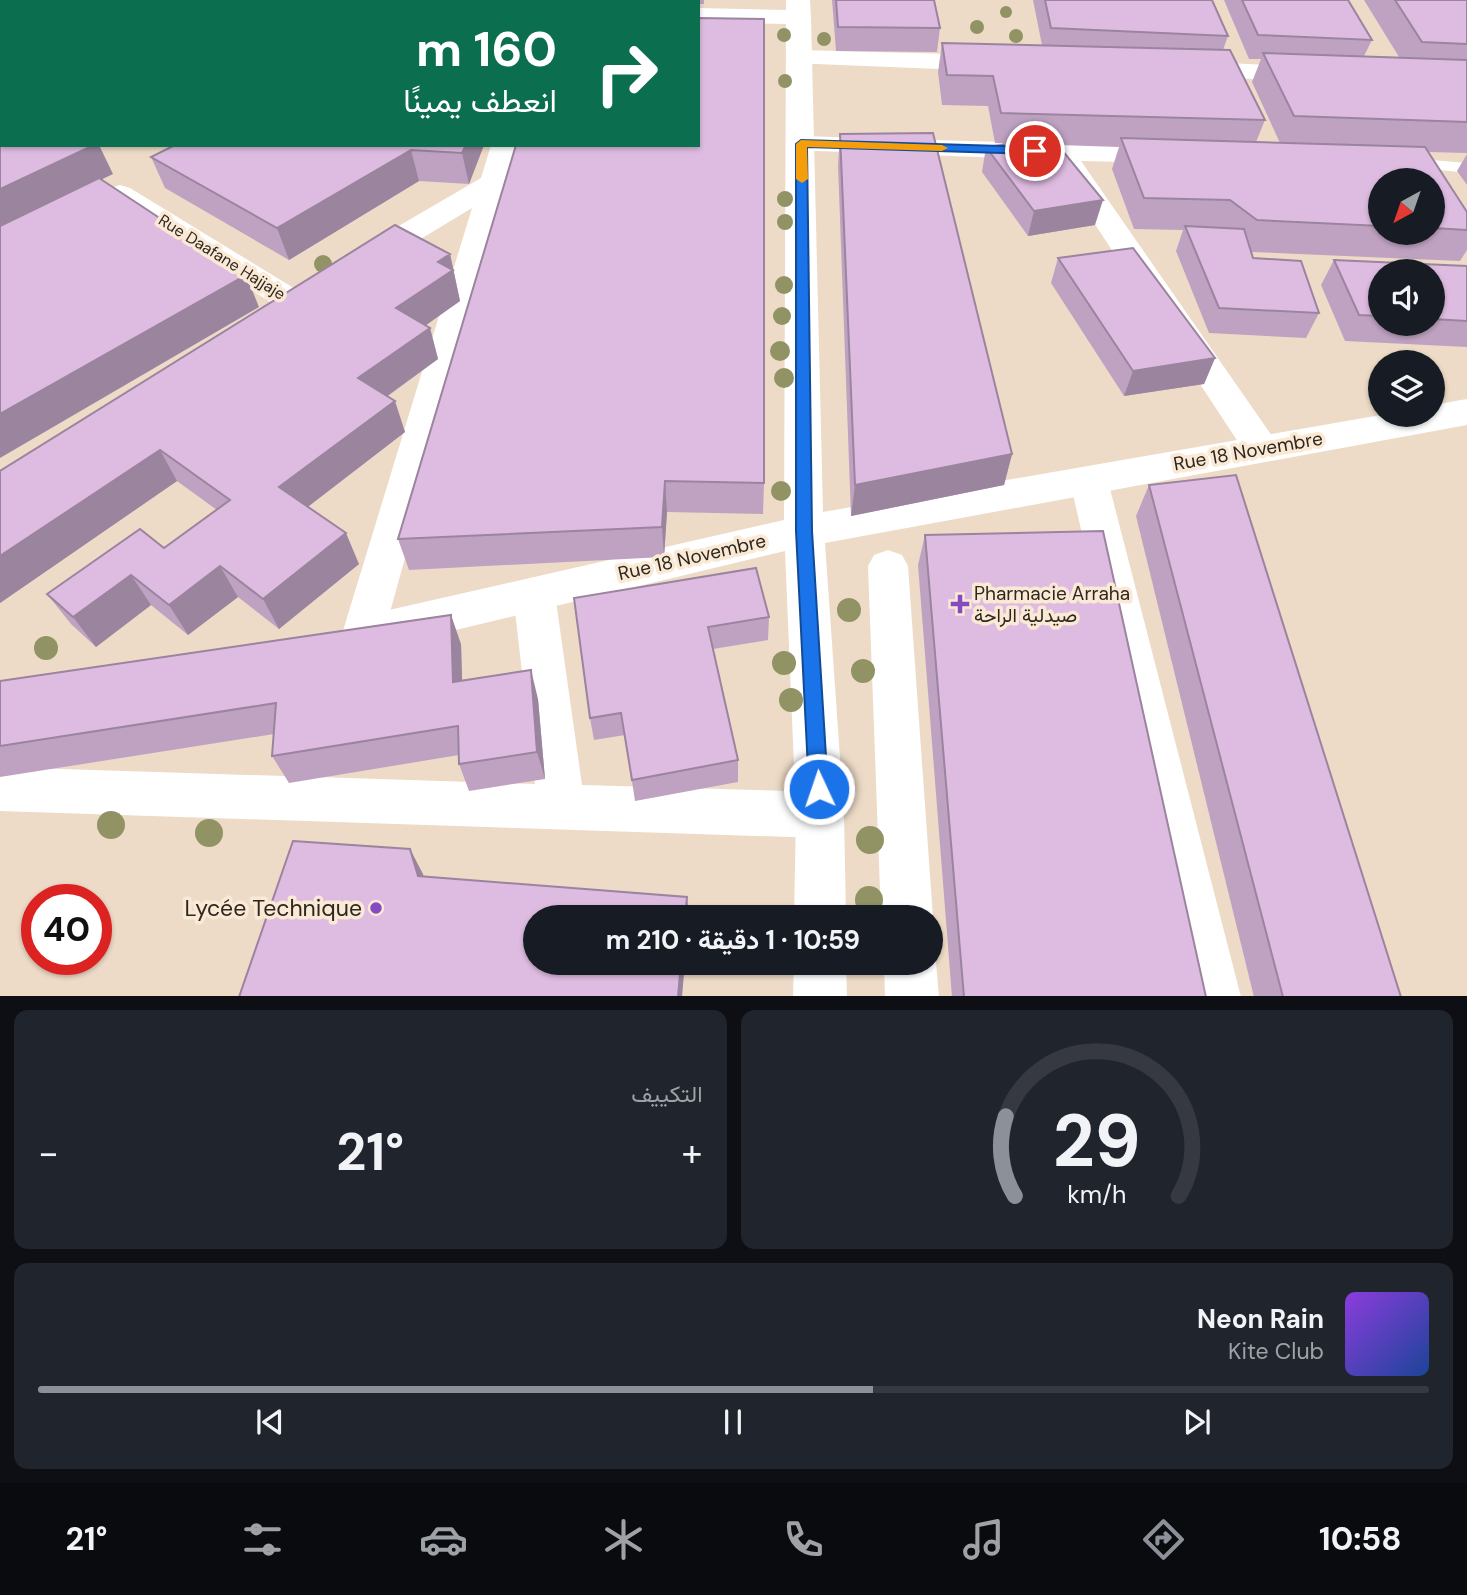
<!DOCTYPE html>
<html lang="ar">
<meta charset="utf-8">
<style>
:root{--surface:#171b24;--page:#20242c;--text:#f1f3f6;--muted:#9ea1a6;--line:#363941;--accent:#8c9099}
body{margin:0;font-family:"DM Sans",Vazirmatn,sans-serif;background:var(--page);color:var(--text);direction:rtl;height:100vh;display:flex;flex-direction:column;font-size:26px;white-space:nowrap}
*{box-sizing:border-box;margin:0}
p{font-size:23px;color:var(--muted)}
.icon{flex:none;width:38px;height:38px;fill:none;stroke:currentColor;stroke-width:2;stroke-linecap:round;stroke-linejoin:round}
.map{position:relative;height:996px;overflow:hidden;direction:ltr}
.details{display:flex;flex-direction:column;gap:14px;padding:14px;background:#0d0f14;flex:1}
.details>*{flex:none}
.guide{position:absolute;left:0px;top:0px;width:700px;height:147px;box-shadow:0 2px 5px #0004;direction:rtl;background:#0b6e4f;color:#fff;overflow:hidden}
.needle{width:46px;rotate:220deg}
.fabs{position:absolute;left:1368px;top:168px;display:grid;gap:14px}
.fabs a{display:grid;place-items:center;width:77px;height:77px;border-radius:50%;background:var(--surface);box-shadow:0 2px 5px #0004;font-size:35px}
.speed{position:absolute;left:21px;top:884px;display:flex;gap:14px;font-size:35px;font-weight:700;text-align:center}
.speed>*{display:grid;place-content:center;width:91px;height:91px;border-radius:50%;background:var(--surface);box-shadow:0 2px 5px #0004;line-height:1}
.speed .limit{border:10px solid #d22;background:#fff;color:#111}
.pin{position:absolute;display:grid;place-items:center;width:60px;height:60px;color:#fff;margin:-30px;border:4px solid #fff;border-radius:50%;box-shadow:0 2px 7px #0007}
.me{position:absolute;width:77px;margin:-38px;rotate:357deg;stroke-linejoin:round;filter:drop-shadow(0 0 5px #0008)}
.turn{display:flex;align-items:center;gap:24px;height:147px;padding:0 28px;font-size:32px}
.turn .icon{width:91px;height:91px;stroke-width:2.5}
.turn b{display:block;font-size:49px;line-height:60px}
.big{font-size:52px;font-weight:700;line-height:1.1}
.details .tile{flex:1;display:flex;flex-direction:column;justify-content:center;gap:10px;min-width:0;padding:0 24px;border-radius:14px;background:var(--page)}
.details .dial{align-items:center;gap:0}
.dial svg{height:182px;overflow:visible;fill:none;stroke:var(--line);stroke-width:7;stroke-linecap:round;text-anchor:middle}
.dial text{fill:var(--text);stroke:none}
.song{display:flex;align-items:center;gap:21px}
.cover{width:84px;height:84px;border-radius:10px;background:linear-gradient(135deg,hsl(270 70% 55%),hsl(220 70% 35%))}
.played{height:7px;border-radius:4px;background:linear-gradient(90deg,var(--accent) 60%,var(--line) 60%)}
.keys{display:flex;justify-content:space-around;direction:ltr}
.heat{display:flex;justify-content:space-between;align-items:center;font-size:38px;direction:ltr}
.details .tiles{flex:1;display:grid;gap:14px;grid-template-columns:1fr 1fr}
.tile:last-child{grid-column:span 2}
.trip{position:absolute;left:523px;top:905px;width:420px;height:70px;border-radius:35px;background:var(--surface);box-shadow:0 2px 5px #0004;font-weight:700;line-height:70px;text-align:center;direction:rtl}
.tabs{display:flex;height:112px;justify-content:space-around;align-items:center;background:#090b0e;color:var(--muted)}
.tabs .icon{width:49px;height:49px}
.tabs .current{color:var(--accent)}
.tabs b{font-size:32px;color:var(--text)}
.map>svg:first-child{display:block}
.lines{fill:none;stroke-linecap:round;stroke-linejoin:round}
.service{fill:#fff;fill-rule:evenodd}
.minor{fill:#fff;fill-rule:evenodd}
.tertiary{fill:#fff;fill-rule:evenodd}
.tree{fill:#919365}
.wall{fill:#bfa2c2;fill-rule:evenodd}
.shaded-wall{fill:#9b849e}
.building{fill:#debce1;stroke:#9b849e;stroke-width:2}
.route{fill:#1a73e8;stroke:#114b97;stroke-width:2}
.slow{fill:#f59e0b}
.poi-dot{fill:#844bc2;stroke:#fae9d4;stroke-width:2.5}
.labels{text-anchor:middle;dominant-baseline:central;stroke-width:7;stroke-linejoin:round;paint-order:stroke}
.far-street-label{font-size:16px;fill:#2e2720;stroke:#fae9d4}
.street-label{font-size:19px;fill:#2e2720;stroke:#fae9d4}
.poi-label{font-size:19px;fill:#2e2720;stroke:#fae9d4;text-anchor:start}
.near-poi-label{font-size:23px;fill:#2e2720;stroke:#fae9d4;text-anchor:end}
</style>
<div class="map">
<svg width="1467" height="997" viewBox="0 0 1467 997">
<rect width="100%" height="100%" fill="#eddbc7"/>
<g class="lines">
<polygon class="service" points="1419,159 1467,163 1467,173 1414,167 1411,164"/>
<g class="minor">
<polygon points="175,0 201,0 203,2 176,2"/>
<polygon points="283,0 307,0 282,2"/>
<polygon points="532,0 556,0 531,2"/>
<polygon points="799,50 990,55 999,58 1003,63 999,68 990,71 790,63 786,58 790,53"/>
<polygon points="1190,61 1308,67 1317,70 1321,75 1317,80 1308,83 1181,74 1177,69 1181,64"/>
<polygon points="801,136 1170,147 1180,149 1184,155 1180,161 1170,163 1081,161 1274,439 1279,448 1274,457 1261,461 1248,457 1056,165 1059,160 791,150 787,144 791,138"/>
<polygon points="491,145 519,145 384,634 378,647 363,652 348,647 342,634 472,208 376,266 365,269 354,266 349,259 354,252 481,178"/>
<polygon points="120,185 130,188 305,295 309,302 305,309 293,312 281,309 110,200 105,194 110,188"/>
<polygon points="1089,467 1102,471 1108,481 1241,997 1187,997 1070,481 1076,471"/>
<polygon points="888,550 902,555 908,566 933,917 931,921 931,917 881,917 868,566 874,555"/>
<polygon points="534,577 549,582 555,594 582,785 820,792 837,799 844,815 837,831 820,838 0,811 0,767 535,784 513,594 519,582"/>
<polygon points="931,949 936,962 939,997 885,997 884,962 931,962"/>
</g>
<g class="tertiary">
<polygon points="786,0 810,0 811,17 823,512 1381,415 1433,415 1433,405 1467,399 1467,425 825,543 844,815 846,917 794,917 796,815 785,551 389,646 374,640 368,628 374,616 389,610 784,520 786,24 698,22 698,8 786,10"/>
<rect x="0" y="107" width="2" height="16"/>
<polygon points="794,962 846,962 847,997 793,997"/>
</g>
</g>
<g class="tree">
<circle cx="1006" cy="12" r="6"/>
<circle cx="977" cy="27" r="7"/>
<circle cx="784" cy="35" r="7"/>
<circle cx="1016" cy="36" r="7"/>
<circle cx="824" cy="39" r="7"/>
<circle cx="785" cy="81" r="7"/>
<circle cx="785" cy="199" r="8"/>
<circle cx="785" cy="222" r="8"/>
<circle cx="323" cy="264" r="9"/>
<circle cx="784" cy="285" r="9"/>
<circle cx="782" cy="316" r="9"/>
<circle cx="780" cy="351" r="10"/>
<circle cx="784" cy="378" r="10"/>
<circle cx="781" cy="491" r="10"/>
<circle cx="849" cy="610" r="12"/>
<circle cx="46" cy="648" r="12"/>
<circle cx="784" cy="663" r="12"/>
<circle cx="863" cy="671" r="12"/>
<circle cx="791" cy="700" r="12"/>
<circle cx="111" cy="825" r="14"/>
<circle cx="209" cy="833" r="14"/>
<circle cx="870" cy="840" r="14"/>
<circle cx="869" cy="900" r="14"/>
</g>
<g class="wall">
<polygon points="654,0 704,0 704,4 698,4 698,2 654,2"/>
<polygon points="832,0 934,0 940,28 937,52 836,51"/>
<path d="M1033,0h179l16,36 -5,14 42,70 -9,22 24,1 -28,-61 9,-23h-12l-25,-59h124l24,40 -8,16 35,1 -35,-57h103v153l-39,-1 39,60v38l-7,11 -208,-9 1,6 66,55 -13,25 -97,-5 -33,-82 7,-21 -49,-1 -22,-60 7,-22 -61,-2 37,80 -67,11 -46,-64 4,-25 25,-3 -16,-1 -7,-37 -46,-1 -4,-33 4,-29 100,2zM1381,180h52v53h-52z"/>
<polygon points="840,134 1012,454 1004,485 851,516 838,165"/>
<polygon points="175,145 484,145 469,184 419,181 289,260 165,188 151,157"/>
<polygon points="516,145 764,483 763,514 667,512 664,557 409,570 398,539"/>
<polygon points="1467,154 1467,185 1457,171"/>
<polygon points="450,254 460,301 426,325 430,328 438,359 388,396 405,432 308,507 359,564 279,629 238,597 188,635 151,605 96,647 71,624 47,594 164,548 217,510 177,481 0,603 0,471"/>
<polygon points="1058,258 1215,358 1204,384 1124,396 1051,283"/>
<path d="M1334,260l133,6v81l-122,-6 -24,-56zM1381,271h52v53h-52z"/>
<polygon points="1149,485 1401,997 1254,997 1136,516"/>
<polygon points="925,535 1206,997 952,997 918,565"/>
<polygon points="574,598 769,617 768,640 713,649 738,760 738,782 635,801 625,735 594,740 590,718"/>
<polygon points="461,644 462,681 538,699 545,779 469,791 459,764 459,755 289,783 272,756 274,734 0,777 0,681"/>
</g>
<g class="shaded-wall">
<polygon points="0,0 9,0 9,2 2,2 2,12 0,12"/>
<polygon points="132,0 161,0 161,2 130,2"/>
<polygon points="2,65 2,101 0,102 0,66"/>
<polygon points="94,145 99,145 113,174 0,228 0,189"/>
<polygon points="466,145 484,145 469,184 462,153"/>
<polygon points="411,150 419,181 289,260 277,228"/>
<polygon points="1103,200 1095,225 1028,236 1034,211"/>
<polygon points="450,254 460,301 405,340 396,308 438,262"/>
<polygon points="246,275 259,307 0,458 0,414"/>
<polygon points="430,328 438,359 369,409 358,378"/>
<polygon points="1215,358 1204,384 1124,396 1133,371"/>
<polygon points="395,401 405,432 293,518 279,487"/>
<polygon points="160,450 177,481 0,603 0,556"/>
<polygon points="1012,454 1004,485 851,516 855,485"/>
<polygon points="665,481 667,512 664,557 662,527"/>
<polygon points="346,533 359,564 279,629 263,599"/>
<polygon points="220,566 238,597 188,635 169,605"/>
<polygon points="131,575 151,605 96,647 73,617"/>
<polygon points="451,615 461,644 463,711 453,682"/>
<polygon points="531,670 538,699 545,779 537,752"/>
<polygon points="410,849 423,874 431,900 418,876"/>
<polygon points="687,897 689,917 685,917"/>
<polygon points="681,962 685,962 682,997 678,997"/>
</g>
<g class="building">
<polygon points="12,0 132,0 130,2 7,2"/>
<polygon points="836,0 934,0 940,28 838,27"/>
<polygon points="1045,0 1212,0 1228,36 1051,28"/>
<polygon points="1242,0 1348,0 1372,40 1258,35"/>
<polygon points="1395,0 1467,0 1467,44 1422,42"/>
<polygon points="0,4 2,4 2,65 0,66"/>
<polygon points="698,18 764,19 764,483 665,481 662,527 398,539 516,145 698,145"/>
<polygon points="942,43 1230,50 1265,120 1001,113 993,76 947,75"/>
<polygon points="1263,53 1467,60 1467,122 1294,116"/>
<polygon points="933,133 1012,454 855,485 840,134"/>
<polygon points="1052,138 1103,200 1034,211 986,147"/>
<polygon points="1121,138 1425,147 1467,212 1467,230 1433,228 1433,180 1381,180 1381,226 1257,220 1230,200 1144,198"/>
<polygon points="0,143 2,143 2,145 94,145 0,189"/>
<polygon points="175,145 466,145 462,153 411,150 277,228 151,157"/>
<polygon points="99,178 246,275 0,414 0,226"/>
<polygon points="395,225 450,254 438,262 453,270 396,308 430,328 358,378 395,401 279,487 346,533 263,599 220,566 169,605 131,575 73,617 47,594 140,529 164,548 230,500 160,450 0,556 0,471"/>
<polygon points="1185,226 1244,229 1253,258 1301,261 1319,313 1219,308"/>
<polygon points="1133,248 1215,358 1133,371 1058,258"/>
<polygon points="1334,260 1467,266 1467,321 1433,319 1433,271 1381,271 1381,316 1359,315"/>
<polygon points="1236,475 1401,997 1283,997 1149,485"/>
<polygon points="1103,531 1206,997 964,997 925,535"/>
<polygon points="756,568 769,617 708,627 738,760 632,780 621,713 590,718 574,598"/>
<polygon points="451,615 453,682 531,670 537,752 459,764 458,726 272,756 276,703 0,746 0,681"/>
<polygon points="293,841 410,849 418,876 687,897 685,917 536,917 536,962 681,962 678,997 239,997"/>
</g>
<polygon class="route" points="801,140 1035,147 1041,151 1035,154 807,147 812,531 828,789 826,795 819,798 812,795 809,789 796,531 796,144"/>
<polygon class="slow" points="801,140 942,145 948,148 942,151 807,147 808,179 802,183 796,179 796,144"/>
<g class="poi-dot">
<path d="M956.5 593.5h7v7h7v7h-7v7h-7v-7h-7v-7h7z"/>
<circle cx="376" cy="908" r="7"/>
</g>
<g class="labels">
<g class="far-street-label">
<text transform="translate(222 257) rotate(32)">Rue Daafane Hajjaje</text>
</g>
<g class="street-label">
<text transform="translate(1248 451) rotate(-10)">Rue 18 Novembre</text>
<text transform="translate(692 557) rotate(-13)">Rue 18 Novembre</text>
</g>
<g class="poi-label">
<text x="974" y="593">Pharmacie Arraha<tspan x="974" dy="22">صيدلية الراحة</tspan></text>
</g>
<g class="near-poi-label">
<text x="362" y="908">Lycée Technique</text>
</g>
</g>
</svg>
<div class="fabs">
<a><svg class="needle" viewBox="-14 -14 28 28"><path d="M0-13l5 13h-10z" fill="#e53935"/><path d="M0 13l5-13h-10z" fill="#9ea1a6"/></svg></a>
<a><svg class="icon" aria-label="sound" viewBox="0 0 24 24"><path d="M4 9h4l5-4v14l-5-4H4zM17 9q2 3 0 6"/></svg></a>
<a><svg class="icon" aria-label="layers" viewBox="0 0 24 24"><path d="M12 4l9 5-9 5-9-5zM3 14l9 5 9-5"/></svg></a>
</div>
<div class="speed"><div class="limit">40</div></div>
<div class="pin" style="left:1035px;top:151px;background:#d93025"><svg class="icon" aria-label="arrive" viewBox="0 0 24 24"><path d="M6 21V4h12l-3 4 3 4H6"/></svg></div>
<svg class="me" style="left:819px;top:789px" viewBox="-20 -20 40 40"><circle r="17" fill="#1a73e8" stroke="#fff" stroke-width="3"/><path d="M0-11L8 9 0 5-8 9z" fill="#fff"/></svg>
<div class="trip">10:59 · 1 دقيقة · 210 m</div>
<div class="guide">
<div class="turn"><svg class="icon" aria-label="right" viewBox="0 0 24 24"><path d="M7 20v-9h11M14 6l5 5-5 5"/></svg><div><b>160 m</b>انعطف يمينًا</div></div>
</div>
</div>
<section class="details">
<div class="tiles">
<div class="tile dial"><svg viewBox="0 0 100 80">
<path d="M14 69A42 42 0 1 1 86 69"/>
<path d="M14 69A42 42 0 0 1 10 34" stroke="#8c9099"/>
<text x="50" y="56" font-size="32" font-weight="700">29</text>
<text x="50" y="72" font-size="11">km/h</text>
</svg></div>
<div class="tile"><p>التكييف</p>
<div class="heat"><a>−</a><b class="big">21°</b><a>+</a></div>
</div>
<div class="tile">
<div class="song"><i class="cover"></i><div><b>Neon Rain</b><p>Kite Club</p></div></div>
<div class="played"></div>
<div class="keys"><svg class="icon" aria-label="previous" viewBox="0 0 24 24"><path d="M18 5L8 12l10 7zM5 5v14"/></svg><svg class="icon" aria-label="pause" viewBox="0 0 24 24"><path d="M8 5v14M16 5v14"/></svg><svg class="icon" aria-label="next" viewBox="0 0 24 24"><path d="M6 5l10 7-10 7zM19 5v14"/></svg></div>
</div>
</div>
</section>
<nav class="tabs">
<b>10:58</b>
<svg class="icon current" aria-label="directions" viewBox="0 0 24 24"><path d="M12 3l9 9-9 9-9-9zM9 14v-3h6M13 9l2 2-2 2"/></svg>
<svg class="icon" aria-label="music" viewBox="0 0 24 24"><path d="M9 18V5l10-2v13"/><circle cx="6" cy="18" r="3"/><circle cx="16" cy="16" r="3"/></svg>
<svg class="icon" aria-label="phone" viewBox="0 0 24 24"><path d="M5 4h4l2 5-3 2q2 4 5 5l2-3 5 2v4C11 20 4 13 5 4z"/></svg>
<svg class="icon" aria-label="climate" viewBox="0 0 24 24"><path d="M12 3v18M4 7l16 10M4 17L20 7"/></svg>
<svg class="icon" aria-label="car" viewBox="0 0 24 24"><path d="M5 17H2v-5l4-1 3-4h7l3 4 3 1v5h-3M9 17h6M6 11h13"/><circle cx="7" cy="17" r="2"/><circle cx="17" cy="17" r="2"/></svg>
<svg class="icon" aria-label="filters" viewBox="0 0 24 24"><path d="M4 7h16M4 17h16"/><circle cx="9" cy="7" r="2"/><circle cx="15" cy="17" r="2"/></svg>
<b>21°</b>
</nav>
